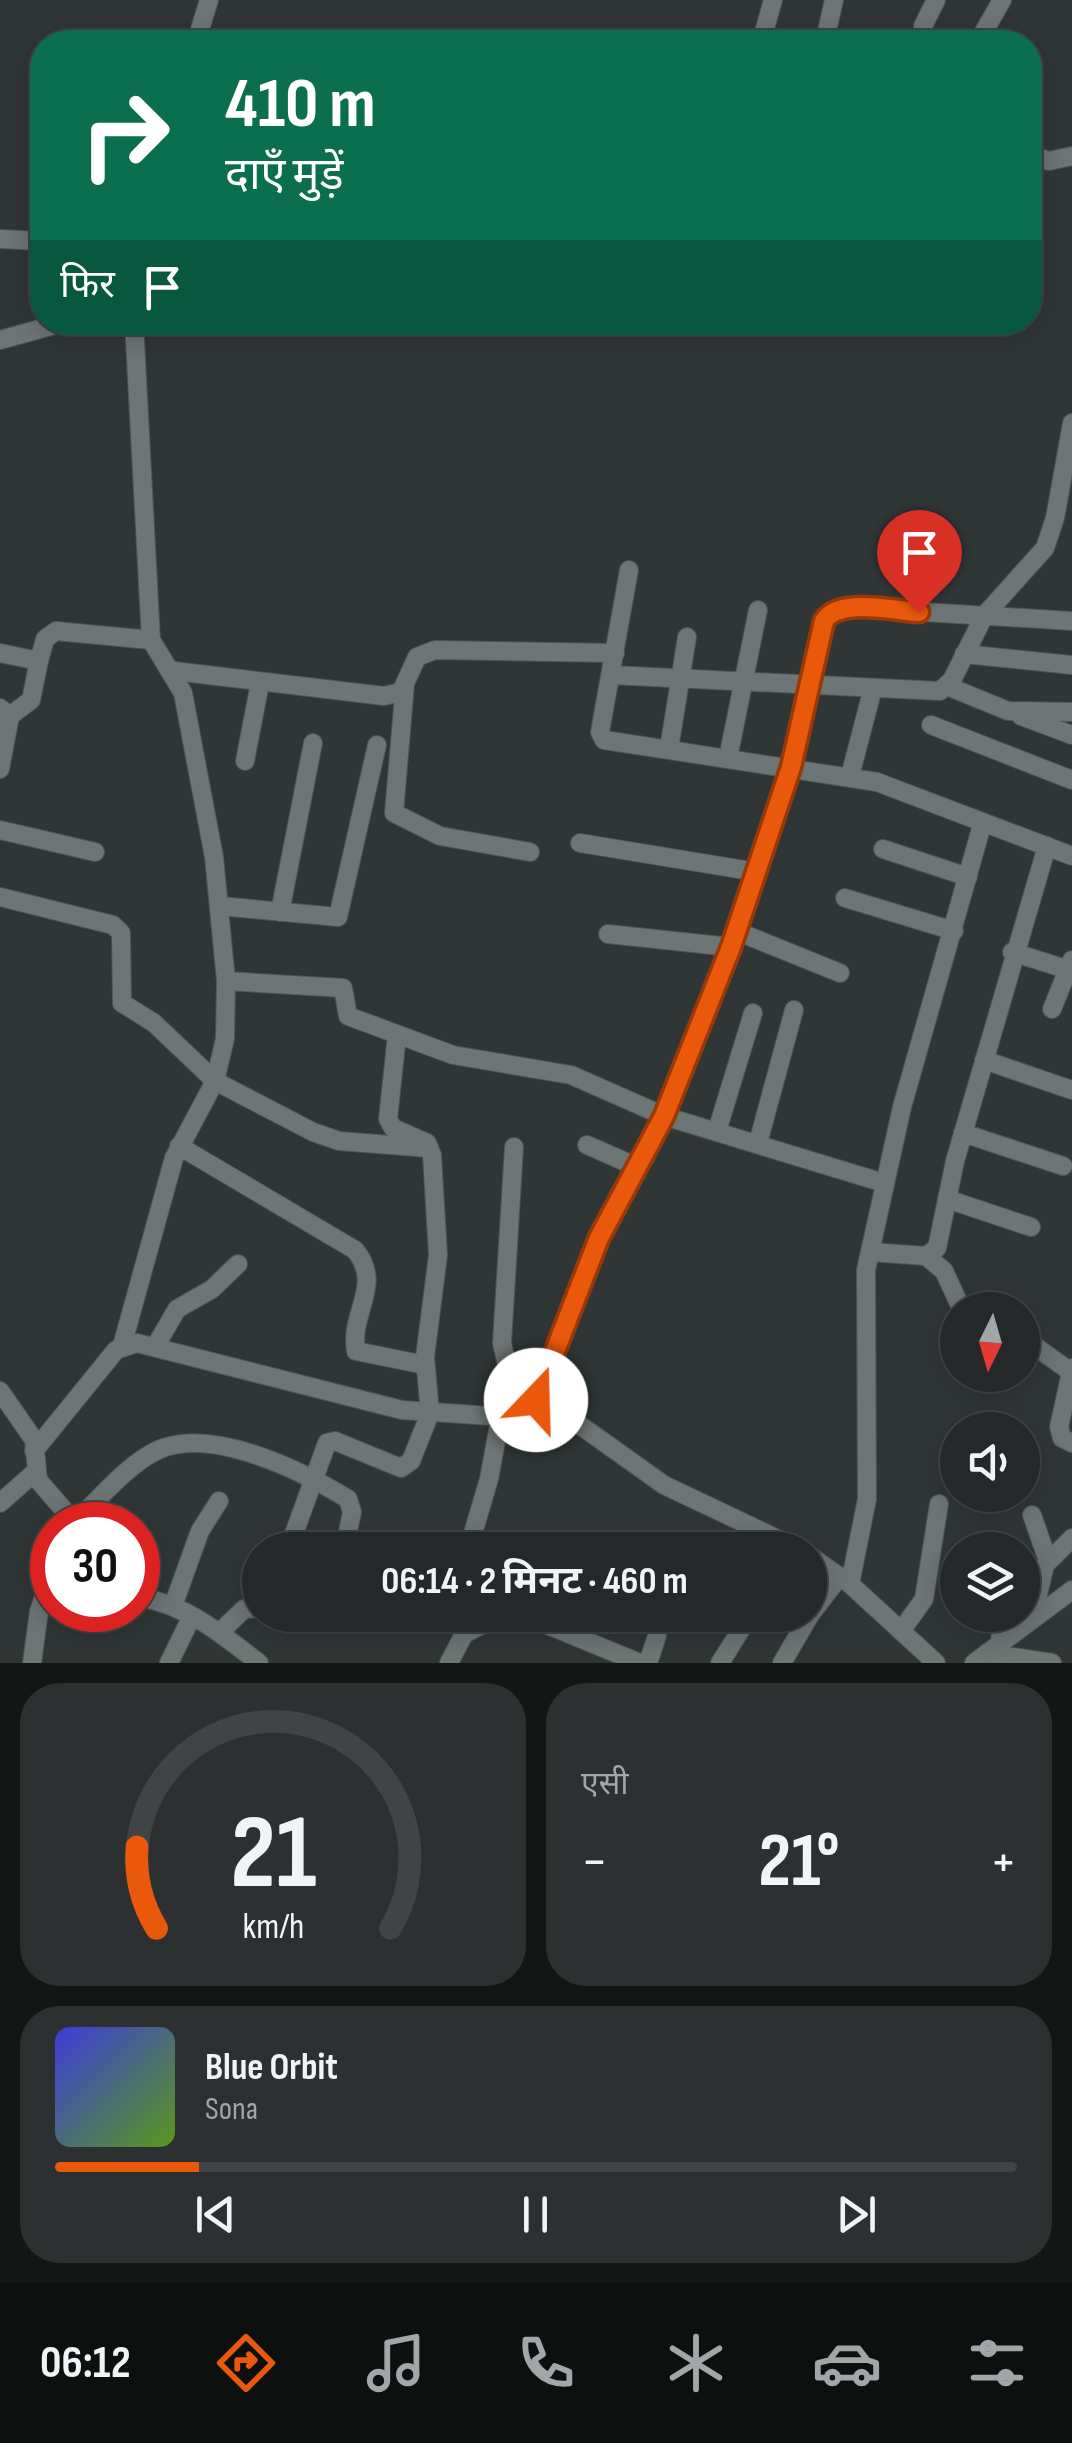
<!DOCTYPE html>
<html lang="hi">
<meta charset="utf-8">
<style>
:root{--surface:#242828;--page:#2c3030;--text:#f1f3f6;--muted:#a3a6a8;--line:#414445;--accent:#ea580c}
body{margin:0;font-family:"Sofia Sans Condensed","Noto Sans Devanagari",sans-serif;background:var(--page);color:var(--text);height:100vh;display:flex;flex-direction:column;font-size:38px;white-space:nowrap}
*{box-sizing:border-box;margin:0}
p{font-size:32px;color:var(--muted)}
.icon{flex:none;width:55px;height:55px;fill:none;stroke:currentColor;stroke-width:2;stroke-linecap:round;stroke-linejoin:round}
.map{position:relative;height:1663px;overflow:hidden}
.details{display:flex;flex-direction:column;gap:20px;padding:20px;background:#141616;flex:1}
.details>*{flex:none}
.guide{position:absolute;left:30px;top:30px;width:1012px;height:305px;border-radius:40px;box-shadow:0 5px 25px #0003,0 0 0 2px var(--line);background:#0b6e4f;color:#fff;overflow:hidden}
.needle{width:65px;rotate:185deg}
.controls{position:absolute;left:940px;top:1292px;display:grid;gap:20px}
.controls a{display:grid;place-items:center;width:100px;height:100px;border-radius:50%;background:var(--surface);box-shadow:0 5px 25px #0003,0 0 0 2px var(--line);font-size:50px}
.speed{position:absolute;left:30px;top:1502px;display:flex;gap:20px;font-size:50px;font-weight:700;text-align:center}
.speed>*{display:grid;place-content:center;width:130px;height:130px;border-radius:50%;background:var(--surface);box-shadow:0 5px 25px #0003,0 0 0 2px var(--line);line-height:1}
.speed .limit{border:15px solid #d22;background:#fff;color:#111}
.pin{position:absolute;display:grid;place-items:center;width:85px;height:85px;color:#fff;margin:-102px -42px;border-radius:50% 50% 50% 0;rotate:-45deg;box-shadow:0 0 10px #0007}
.pin .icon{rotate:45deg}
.me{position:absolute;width:110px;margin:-55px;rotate:21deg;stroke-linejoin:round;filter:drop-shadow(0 0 8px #0008)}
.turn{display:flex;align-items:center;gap:35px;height:210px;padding:0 30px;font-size:45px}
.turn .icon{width:130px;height:130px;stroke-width:2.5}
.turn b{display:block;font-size:70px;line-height:85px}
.then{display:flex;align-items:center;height:95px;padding:0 30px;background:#0003;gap:20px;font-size:38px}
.big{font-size:75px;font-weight:700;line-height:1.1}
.details .widget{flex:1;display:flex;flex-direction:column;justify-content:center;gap:15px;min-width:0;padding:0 35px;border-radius:40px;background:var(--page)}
.details .dial{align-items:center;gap:0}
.dial svg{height:260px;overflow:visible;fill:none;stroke:var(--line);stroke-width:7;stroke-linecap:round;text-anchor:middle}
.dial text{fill:var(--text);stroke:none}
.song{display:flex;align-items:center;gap:30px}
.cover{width:120px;height:120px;border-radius:15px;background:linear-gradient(135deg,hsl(240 70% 55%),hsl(90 70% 35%))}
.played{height:10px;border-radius:5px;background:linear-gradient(90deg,var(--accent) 15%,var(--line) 15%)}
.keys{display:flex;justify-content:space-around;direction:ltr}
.heat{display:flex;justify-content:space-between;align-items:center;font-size:55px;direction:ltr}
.details .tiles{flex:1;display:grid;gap:20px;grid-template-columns:1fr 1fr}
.widget:last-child{grid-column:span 2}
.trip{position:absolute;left:242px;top:1532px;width:585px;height:100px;border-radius:50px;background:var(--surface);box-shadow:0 5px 25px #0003,0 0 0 2px var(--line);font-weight:700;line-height:100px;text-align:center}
.tab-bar{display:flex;height:160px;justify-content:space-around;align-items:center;background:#0e1010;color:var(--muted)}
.tab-bar .icon{width:70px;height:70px}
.tab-bar .current{color:var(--accent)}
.tab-bar b{font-size:45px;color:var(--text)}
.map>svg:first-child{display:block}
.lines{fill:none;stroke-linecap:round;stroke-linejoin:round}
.minor-casing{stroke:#4f5454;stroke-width:20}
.minor{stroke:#6e7575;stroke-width:18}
.route-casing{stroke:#983908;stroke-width:25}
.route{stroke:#ea580c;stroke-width:18}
</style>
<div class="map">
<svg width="1072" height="1663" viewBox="0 0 1072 1663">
<rect width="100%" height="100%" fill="#303636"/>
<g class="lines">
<defs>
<g id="minor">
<polyline points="923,26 936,0"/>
<polyline points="764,32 773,0"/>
<polyline points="825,40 834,0"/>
<polyline points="196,42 209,0"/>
<polyline points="978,42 1002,0"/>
<polyline points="1030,155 1049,161 1072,156"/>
<polyline points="0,239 42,241"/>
<polyline points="0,340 65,322"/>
<polyline points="629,570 600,732 604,740 877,782 1072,856"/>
<polyline points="0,653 39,661 45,639 56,631 151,640"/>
<polyline points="964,654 1072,665"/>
<polyline points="174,671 384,696 401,692 417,657 435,650 615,653"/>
<polyline points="611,675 940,691 952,680 984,616 1045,548 1055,518 1072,423"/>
<polyline points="405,684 394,813 440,836 530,852"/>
<polyline points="947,686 1008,711 1072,712"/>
<polyline points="0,708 10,716 0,769"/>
<polyline points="10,716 31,700 39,661"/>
<polyline points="1021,716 1072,735"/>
<polyline points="931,725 1072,780"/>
<polyline points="669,749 687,637"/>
<polyline points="728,758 758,610"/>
<polyline points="245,761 260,683"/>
<polyline points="850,776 873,688"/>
<polyline points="0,830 95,852"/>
<polyline points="580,843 757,872"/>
<polyline points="883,849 968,877"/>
<polyline points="0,897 113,925 121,933 122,1003 154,1023 215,1081 313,1132 339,1141 429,1148"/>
<polyline points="845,898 954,931"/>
<polyline points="220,906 338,917 377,745"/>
<polyline points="280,912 313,743"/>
<polyline points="736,931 840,973"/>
<polyline points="608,934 731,947"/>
<polyline points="1012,952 1072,971"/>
<polyline points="226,981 343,988 348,1016 453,1055 571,1075 664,1116 884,1183"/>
<polyline points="1052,1009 1072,960"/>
<polyline points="984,1060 1072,1090"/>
<polyline points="717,1131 753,1013"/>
<polyline points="963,1133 1063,1166"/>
<polyline points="758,1143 794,1010"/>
<polyline points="587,1145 635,1166"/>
<path d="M179,1146l176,104c29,35 -6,63 1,101l69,14"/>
<polyline points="514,1147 502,1343 508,1369 525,1403"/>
<polyline points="947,1199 1031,1227"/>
<polyline points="870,1252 926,1256 937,1248 955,1161 1047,846"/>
<polyline points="926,1256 944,1271 962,1310"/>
<polyline points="1022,1337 1071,1372"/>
<polyline points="122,1346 174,1158 215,1081 225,1039 226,981 214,857 183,693 151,640 134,322"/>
<polyline points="155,1347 177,1309 212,1289 238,1264"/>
<polyline points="1072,1368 1059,1427 1062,1438 1072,1443"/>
<polyline points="0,1391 34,1440 38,1480 77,1525"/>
<polyline points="536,1400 599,1238 664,1116 731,947 791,767 827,615 858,608 1072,621"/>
<polyline points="34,1451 116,1350 137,1343 402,1410 491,1416 536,1400 549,1403 664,1485 801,1550"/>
<polyline points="0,1503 34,1473"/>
<polyline points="1032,1515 1048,1561"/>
<path d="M79,1525l-3,-4c24,-23 52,-57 82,-71 54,-24 144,21 190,49l4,13 -8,38"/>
<polyline points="288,1550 327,1443 335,1441 401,1468 411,1461 430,1413 425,1357 438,1255 432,1155 427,1143 393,1128 388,1119 397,1035"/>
<polyline points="468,1550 489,1479 501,1414"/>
<polyline points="810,1556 850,1584 936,1663"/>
<polyline points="850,1584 867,1499 866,1270 902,1107 982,825"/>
<path d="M138,1597c47,7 84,37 121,66"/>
<polyline points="173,1606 200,1531 219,1501"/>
<polyline points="302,1615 329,1615"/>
<polyline points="523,1615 640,1663"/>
<polyline points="810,1615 840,1576"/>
<polyline points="1033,1616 1045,1565 1072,1538"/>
<polyline points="901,1631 924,1599 939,1504"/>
<polyline points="220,1632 244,1609 260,1608"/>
<polyline points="464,1634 501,1615"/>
<polyline points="1000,1641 1003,1615"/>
<polyline points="987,1653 1052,1663"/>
<polyline points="32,1663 39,1611 52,1574"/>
<polyline points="169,1663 192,1616"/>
<polyline points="449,1663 464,1634 466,1615"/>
<polyline points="648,1663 657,1636"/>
<polyline points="720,1663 745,1623"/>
<polyline points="782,1663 810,1615"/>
<polyline points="974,1663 1072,1590"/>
</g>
</defs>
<use href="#minor" class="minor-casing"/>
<use href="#minor" class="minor"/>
</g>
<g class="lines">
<defs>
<path id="route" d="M536,1400l63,-162 65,-122 67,-169 60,-180 33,-146c15,-24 70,-10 95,-9"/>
</defs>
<use href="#route" class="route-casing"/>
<use href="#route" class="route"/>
</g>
</svg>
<div class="controls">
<a><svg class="needle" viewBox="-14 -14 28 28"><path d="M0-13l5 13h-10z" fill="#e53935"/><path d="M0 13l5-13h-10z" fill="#a3a6a8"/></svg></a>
<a><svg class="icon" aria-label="sound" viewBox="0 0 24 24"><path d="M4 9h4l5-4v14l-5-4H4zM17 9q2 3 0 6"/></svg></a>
<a><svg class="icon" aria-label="layers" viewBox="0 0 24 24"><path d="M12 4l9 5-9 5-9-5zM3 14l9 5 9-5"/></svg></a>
</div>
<div class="speed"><div class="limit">30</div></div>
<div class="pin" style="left:919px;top:612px;background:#d93025"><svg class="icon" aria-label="arrive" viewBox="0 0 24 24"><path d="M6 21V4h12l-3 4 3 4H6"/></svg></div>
<svg class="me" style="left:536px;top:1400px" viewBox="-20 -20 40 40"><circle r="19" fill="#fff"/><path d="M0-13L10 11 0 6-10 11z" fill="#ea580c"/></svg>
<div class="trip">06:14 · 2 मिनट · 460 m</div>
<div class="guide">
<div class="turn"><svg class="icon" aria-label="right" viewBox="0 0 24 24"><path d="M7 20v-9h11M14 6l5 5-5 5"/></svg><div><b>410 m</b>दाएँ मुड़ें</div></div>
<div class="then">फिर<svg class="icon" aria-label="arrive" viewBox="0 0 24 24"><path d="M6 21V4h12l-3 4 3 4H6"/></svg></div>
</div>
</div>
<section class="details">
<div class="tiles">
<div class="widget dial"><svg viewBox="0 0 100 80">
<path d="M14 69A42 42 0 1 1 86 69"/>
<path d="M14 69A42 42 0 0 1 8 44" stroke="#ea580c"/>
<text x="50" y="56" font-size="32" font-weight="700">21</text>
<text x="50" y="72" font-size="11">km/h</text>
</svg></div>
<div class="widget"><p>एसी</p>
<div class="heat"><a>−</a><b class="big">21°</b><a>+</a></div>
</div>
<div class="widget">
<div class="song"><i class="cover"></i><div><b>Blue Orbit</b><p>Sona</p></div></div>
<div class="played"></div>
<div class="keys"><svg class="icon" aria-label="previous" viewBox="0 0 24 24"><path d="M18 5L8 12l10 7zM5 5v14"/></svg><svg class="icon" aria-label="pause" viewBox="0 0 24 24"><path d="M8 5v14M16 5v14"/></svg><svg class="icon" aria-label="next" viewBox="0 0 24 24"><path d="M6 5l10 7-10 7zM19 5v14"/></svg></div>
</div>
</div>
</section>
<nav class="tab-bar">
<b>06:12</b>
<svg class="icon current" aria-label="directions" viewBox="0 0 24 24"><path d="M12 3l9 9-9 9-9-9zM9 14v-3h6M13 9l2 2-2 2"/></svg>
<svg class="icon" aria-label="music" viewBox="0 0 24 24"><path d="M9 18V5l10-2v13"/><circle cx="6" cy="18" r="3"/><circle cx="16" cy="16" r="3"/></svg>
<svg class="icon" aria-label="phone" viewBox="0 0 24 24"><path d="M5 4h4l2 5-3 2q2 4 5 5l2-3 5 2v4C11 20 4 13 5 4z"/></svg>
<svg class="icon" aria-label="climate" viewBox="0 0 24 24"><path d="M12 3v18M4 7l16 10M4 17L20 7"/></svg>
<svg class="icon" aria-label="car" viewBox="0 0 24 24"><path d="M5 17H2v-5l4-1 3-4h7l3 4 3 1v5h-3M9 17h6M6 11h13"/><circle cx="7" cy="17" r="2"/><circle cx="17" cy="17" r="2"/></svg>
<svg class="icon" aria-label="filters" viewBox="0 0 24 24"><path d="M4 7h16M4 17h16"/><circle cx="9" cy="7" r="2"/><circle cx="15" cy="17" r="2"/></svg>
</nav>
